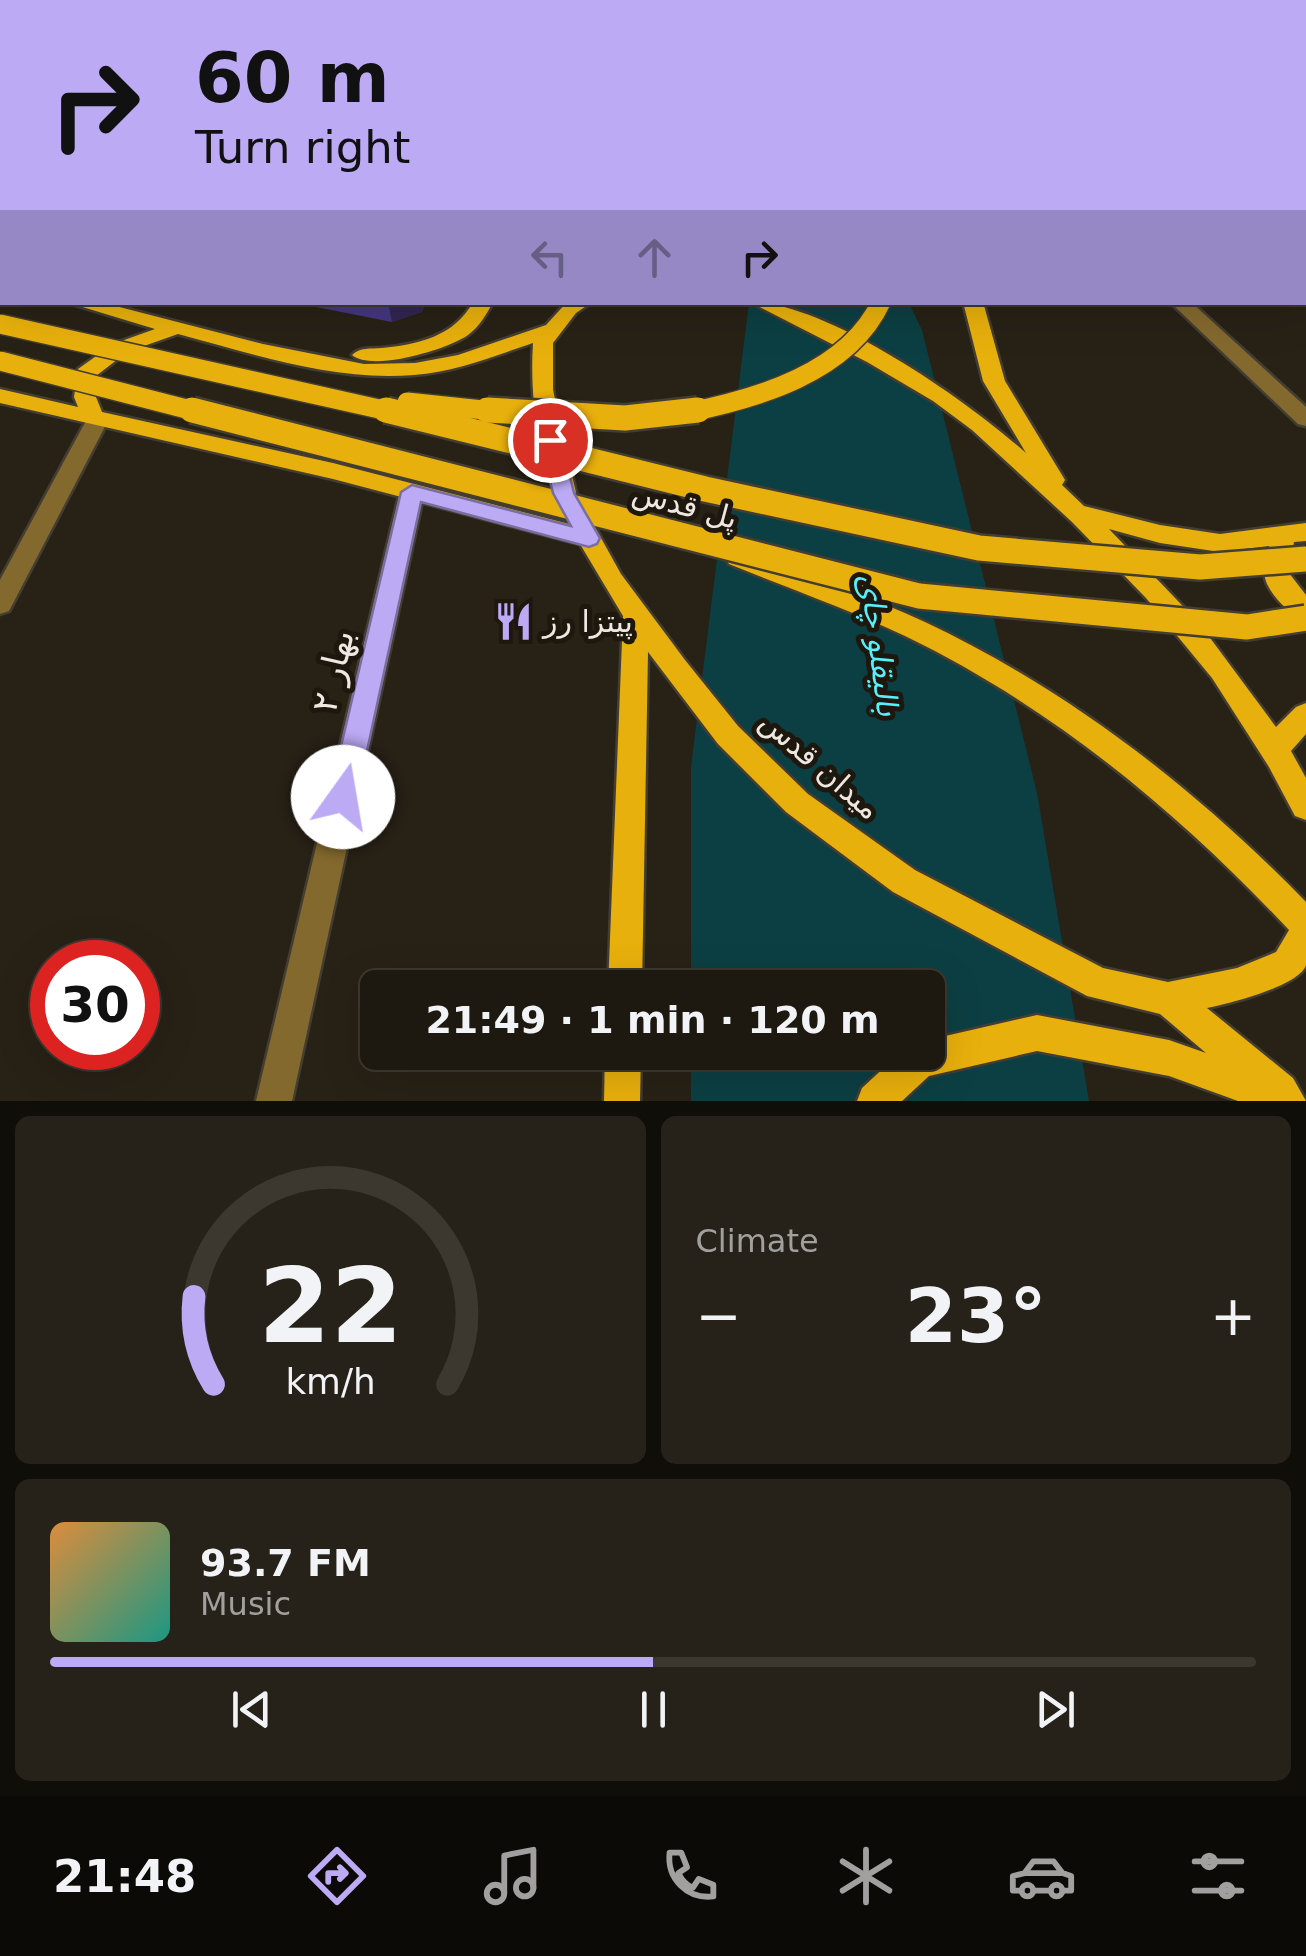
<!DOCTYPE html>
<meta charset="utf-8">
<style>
:root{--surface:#1e1910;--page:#262219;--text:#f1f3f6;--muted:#a1a09f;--line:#3c3830;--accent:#bcaaf5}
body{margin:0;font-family:"DejaVu Sans","Noto Sans Arabic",sans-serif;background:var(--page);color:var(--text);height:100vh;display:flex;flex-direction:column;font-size:38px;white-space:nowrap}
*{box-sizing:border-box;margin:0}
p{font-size:32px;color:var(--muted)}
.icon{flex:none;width:55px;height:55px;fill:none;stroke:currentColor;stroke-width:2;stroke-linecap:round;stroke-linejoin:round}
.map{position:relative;height:1101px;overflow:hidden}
.side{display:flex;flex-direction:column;gap:15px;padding:15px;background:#100e09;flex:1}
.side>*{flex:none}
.guide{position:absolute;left:0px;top:0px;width:1308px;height:305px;box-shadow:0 10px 40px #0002,0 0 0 2px var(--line);background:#bcaaf5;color:#111;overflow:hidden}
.speed{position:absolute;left:30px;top:940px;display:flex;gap:20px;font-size:50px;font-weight:700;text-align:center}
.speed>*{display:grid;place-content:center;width:130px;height:130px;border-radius:50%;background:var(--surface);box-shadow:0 10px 40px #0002,0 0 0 2px var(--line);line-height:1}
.speed .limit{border:15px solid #d22;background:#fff;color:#111}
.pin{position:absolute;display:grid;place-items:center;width:85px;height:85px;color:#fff;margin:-42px;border:5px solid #fff;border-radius:50%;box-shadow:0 2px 10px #0007}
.me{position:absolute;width:110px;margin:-55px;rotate:13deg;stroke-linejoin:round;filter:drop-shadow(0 0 8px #0008)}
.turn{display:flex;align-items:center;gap:35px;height:210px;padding:0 30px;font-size:45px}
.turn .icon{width:130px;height:130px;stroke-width:2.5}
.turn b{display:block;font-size:70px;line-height:85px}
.lanes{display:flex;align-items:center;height:95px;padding:0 30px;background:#0003;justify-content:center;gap:50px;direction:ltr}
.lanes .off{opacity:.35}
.big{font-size:75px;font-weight:600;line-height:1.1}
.side .tile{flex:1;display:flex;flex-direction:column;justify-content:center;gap:15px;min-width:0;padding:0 35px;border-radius:15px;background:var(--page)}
.side .dial{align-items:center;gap:0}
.dial svg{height:260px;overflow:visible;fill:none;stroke:var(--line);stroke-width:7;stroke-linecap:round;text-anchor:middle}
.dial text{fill:var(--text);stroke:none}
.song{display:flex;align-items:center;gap:30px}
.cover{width:120px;height:120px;border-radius:15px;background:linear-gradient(135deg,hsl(30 70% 55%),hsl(170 70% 35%))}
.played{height:10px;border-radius:5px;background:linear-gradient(90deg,var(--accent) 50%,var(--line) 50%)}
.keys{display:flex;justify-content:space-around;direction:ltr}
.heat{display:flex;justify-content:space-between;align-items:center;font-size:55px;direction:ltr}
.side .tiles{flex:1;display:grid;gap:15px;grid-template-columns:1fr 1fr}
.tile:last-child{grid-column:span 2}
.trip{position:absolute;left:360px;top:970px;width:585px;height:100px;border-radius:15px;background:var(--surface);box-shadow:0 10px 40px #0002,0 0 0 2px var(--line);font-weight:600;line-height:100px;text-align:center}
.tab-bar{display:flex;height:160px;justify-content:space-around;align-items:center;background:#0c0a06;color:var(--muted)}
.tab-bar .icon{width:70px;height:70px}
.tab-bar .on{color:var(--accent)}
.tab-bar b{font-size:45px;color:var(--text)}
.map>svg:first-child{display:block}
.water{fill:#0c3f43}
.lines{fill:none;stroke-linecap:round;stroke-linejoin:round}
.minor-casing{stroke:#443d32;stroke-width:5}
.major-casing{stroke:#443d32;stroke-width:5}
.minor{fill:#84692e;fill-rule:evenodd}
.major{fill:#e8b00c;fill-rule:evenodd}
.major-bridge-far1-casing{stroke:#443d32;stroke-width:22;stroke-linecap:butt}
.major-bridge-casing{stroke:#443d32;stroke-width:30;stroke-linecap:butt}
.major-bridge-far1{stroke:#e8b00c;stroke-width:19}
.major-bridge{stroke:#e8b00c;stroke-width:25}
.wall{fill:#443780}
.shaded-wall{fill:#312651}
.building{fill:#564a8b;stroke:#6e6398;stroke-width:2.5}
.route{fill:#bcaaf5;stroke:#7a6e9f;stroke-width:2.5}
.labels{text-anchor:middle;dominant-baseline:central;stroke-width:10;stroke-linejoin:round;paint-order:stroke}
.street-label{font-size:30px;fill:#ede8e1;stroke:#1e170d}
.poi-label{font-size:30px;fill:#ede8e1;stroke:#1e170d;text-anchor:start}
.water-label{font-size:32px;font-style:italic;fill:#58effc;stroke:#1e170d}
.near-street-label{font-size:35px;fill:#ede8e1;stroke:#1e170d}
</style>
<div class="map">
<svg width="1306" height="1101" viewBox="0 0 1306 1101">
<rect width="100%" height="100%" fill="#282116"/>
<polygon class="water" points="749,303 909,303 922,330 1037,793 1089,1101 691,1101 691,1053 928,1052 928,988 691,987 691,767"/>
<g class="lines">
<defs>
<g id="minor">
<polygon points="398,0 412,0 414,2 400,2"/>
<rect x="0" y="66" width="2" height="8"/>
<rect x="1305" y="80" width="1" height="9"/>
<rect x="1305" y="216" width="1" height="10"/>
<polygon points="1170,302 1191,302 1306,407 1306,426 1298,424"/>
<polygon points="99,410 110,417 9,611 0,614 0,580 88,417"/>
<polygon points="412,484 424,492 292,1101 256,1101 400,492"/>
</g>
<g id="major">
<polygon points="2,263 2,277 0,278 0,264"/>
<path d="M66,302h34l163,42 101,20 51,-1 43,-8 88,-30 21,-23h25l-16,11 -23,30v47l23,103 45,81 64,86 53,66 70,68 107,76 188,98 65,14 69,-14 39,-16 13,-22c-111,-118 -237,-223 -384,-294 -57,-27 -117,-48 -176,-72l-4,-6 4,-6h18c59,23 120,43 178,70 144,68 270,166 381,280 0,19 0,45 0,63 -6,21 -79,39 -99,43l86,70 13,23h-68l-69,-25 -132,-25 -108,25 -27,25h-45l5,-13 39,-36h27v-12l109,-25 132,25 37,13 -46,-39 -73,-18 -194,-104 -107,-80 -68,-68 -70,-92 -6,336h-34l15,-372 -43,-72 -247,-65 -333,-76v-14l78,18 -4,-10 4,-28 35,-25 42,-15zM178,334c75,20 157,48 236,41 41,-3 80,-19 119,-32 -4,60 7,127 36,181l-236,-61 -231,-51 -6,-15v-21l31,-24z"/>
<path d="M473,302h20c-7,13 -13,24 -25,33 -21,15 -97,37 -116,20 8,-8 18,-6 30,-7 35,-3 73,-12 91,-46z"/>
<path d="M750,302c77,0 218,99 276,151l-43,-72 -20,-79h20l22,79 60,99 -3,5 22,21 76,19 60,9 86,-11v18l-12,1 -5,31 17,22v25c-18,-6 -42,-30 -42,-49 0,-8 3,-18 5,-25l-49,6 -60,-9 -51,-14 90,94 77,104 20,-20 10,-4v31l-15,17 15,27v42l-11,-4 -26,-49 -57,-89 -66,-80 -74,-76 -100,-92 -39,-29 -66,-39z"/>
<polygon points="605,1052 641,1052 640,1101 604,1101"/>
</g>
</defs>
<use href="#minor" class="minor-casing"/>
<use href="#major" class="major-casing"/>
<use href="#minor" class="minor"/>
<use href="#major" class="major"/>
<defs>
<g id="major-bridge-far1">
<polyline points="0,324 397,413"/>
<polyline points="0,361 202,413"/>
<polyline points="407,402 512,413"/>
<path d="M685,413c71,-14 163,-40 196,-111"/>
</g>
<g id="major-bridge">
<polyline points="192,410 919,596 1247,627 1306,618"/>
<polyline points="386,410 705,489 979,548 1200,567 1306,559"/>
<polyline points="487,410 625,418 698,410"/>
</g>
</defs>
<use href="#major-bridge-far1" class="major-bridge-far1-casing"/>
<use href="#major-bridge" class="major-bridge-casing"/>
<use href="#major-bridge-far1" class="major-bridge-far1"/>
<use href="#major-bridge" class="major-bridge"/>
</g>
<g class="wall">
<polygon points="0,0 139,0 140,2 2,2 2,63 0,59"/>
<polygon points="291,302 426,302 422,312 392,322"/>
</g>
<g class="shaded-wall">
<polygon points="116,0 139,0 140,2 113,2"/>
<polygon points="307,0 344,0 344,2 305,2"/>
<polygon points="388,302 426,302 422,312 392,322"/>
</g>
<g class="building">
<polygon points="0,0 116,0 113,2 2,2 2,11 0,11"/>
<polygon points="222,0 307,0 305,2 220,2"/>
</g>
<polygon class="route" points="550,433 561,440 574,493 600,538 597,544 589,547 421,502 357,797 353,805 343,809 333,805 329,797 401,492 412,485 571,526 553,493 540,440"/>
<defs>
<symbol id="restaurant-bare" viewBox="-9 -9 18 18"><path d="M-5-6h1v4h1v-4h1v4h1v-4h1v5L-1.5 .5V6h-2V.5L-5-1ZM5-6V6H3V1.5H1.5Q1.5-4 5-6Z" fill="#bcaaf5" stroke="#1e170d" stroke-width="2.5" paint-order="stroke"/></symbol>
</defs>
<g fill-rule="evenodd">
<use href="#restaurant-bare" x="486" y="594" width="55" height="55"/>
</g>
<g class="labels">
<g class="street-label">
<text transform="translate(685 505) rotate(15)">پل قدس</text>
<text transform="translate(820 765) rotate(41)">میدان قدس</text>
</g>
<g class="poi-label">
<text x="543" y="621">پیتزا رز</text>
</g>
<g class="water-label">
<text transform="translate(880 645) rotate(83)">بالیقلو چای</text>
</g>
<g class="near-street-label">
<text transform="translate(333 671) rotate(-77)">بهار ۲</text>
</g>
</g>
</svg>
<div class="speed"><div class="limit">30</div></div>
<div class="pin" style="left:550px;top:440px;background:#d93025"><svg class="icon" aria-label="arrive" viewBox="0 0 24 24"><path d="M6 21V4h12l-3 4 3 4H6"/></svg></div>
<svg class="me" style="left:343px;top:797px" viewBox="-20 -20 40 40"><circle r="19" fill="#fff"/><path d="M0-13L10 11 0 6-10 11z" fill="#bcaaf5"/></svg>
<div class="trip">21:49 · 1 min · 120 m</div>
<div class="guide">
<div class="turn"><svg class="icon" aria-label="right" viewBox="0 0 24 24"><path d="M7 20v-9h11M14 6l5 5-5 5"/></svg><div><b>60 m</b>Turn right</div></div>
<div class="lanes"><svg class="icon off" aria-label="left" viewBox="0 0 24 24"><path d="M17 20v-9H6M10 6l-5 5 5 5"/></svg><svg class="icon off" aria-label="ahead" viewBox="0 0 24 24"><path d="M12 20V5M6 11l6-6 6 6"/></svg><svg class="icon" aria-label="right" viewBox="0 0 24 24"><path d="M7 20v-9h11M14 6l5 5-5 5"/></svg></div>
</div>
</div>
<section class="side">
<div class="tiles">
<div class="tile dial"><svg viewBox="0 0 100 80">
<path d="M14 69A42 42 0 1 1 86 69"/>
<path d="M14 69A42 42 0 0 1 8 42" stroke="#bcaaf5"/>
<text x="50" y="56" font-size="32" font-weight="700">22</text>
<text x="50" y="72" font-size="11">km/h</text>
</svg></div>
<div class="tile"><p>Climate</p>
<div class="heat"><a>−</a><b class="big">23°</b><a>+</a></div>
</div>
<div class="tile">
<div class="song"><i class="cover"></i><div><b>93.7 FM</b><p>Music</p></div></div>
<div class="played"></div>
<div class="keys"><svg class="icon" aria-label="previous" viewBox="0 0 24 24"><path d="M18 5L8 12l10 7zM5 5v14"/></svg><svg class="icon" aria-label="pause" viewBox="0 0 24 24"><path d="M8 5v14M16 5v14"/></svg><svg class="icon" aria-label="next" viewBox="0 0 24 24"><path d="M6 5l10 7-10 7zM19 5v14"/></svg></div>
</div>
</div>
</section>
<nav class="tab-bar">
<b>21:48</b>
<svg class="icon on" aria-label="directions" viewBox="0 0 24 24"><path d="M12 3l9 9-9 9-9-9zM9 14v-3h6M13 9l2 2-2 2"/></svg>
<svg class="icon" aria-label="music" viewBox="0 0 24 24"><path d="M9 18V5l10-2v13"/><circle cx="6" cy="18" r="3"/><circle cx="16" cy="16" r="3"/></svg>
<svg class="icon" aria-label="phone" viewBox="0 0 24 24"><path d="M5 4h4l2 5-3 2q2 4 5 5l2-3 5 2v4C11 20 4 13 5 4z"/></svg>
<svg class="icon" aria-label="climate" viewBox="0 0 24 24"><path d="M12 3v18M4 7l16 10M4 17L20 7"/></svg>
<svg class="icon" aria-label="car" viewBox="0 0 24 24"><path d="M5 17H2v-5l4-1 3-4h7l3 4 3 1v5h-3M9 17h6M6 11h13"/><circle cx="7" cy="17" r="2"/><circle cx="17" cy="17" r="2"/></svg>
<svg class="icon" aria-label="filters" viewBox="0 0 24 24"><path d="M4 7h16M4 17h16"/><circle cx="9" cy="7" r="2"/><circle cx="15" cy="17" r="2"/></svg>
</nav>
